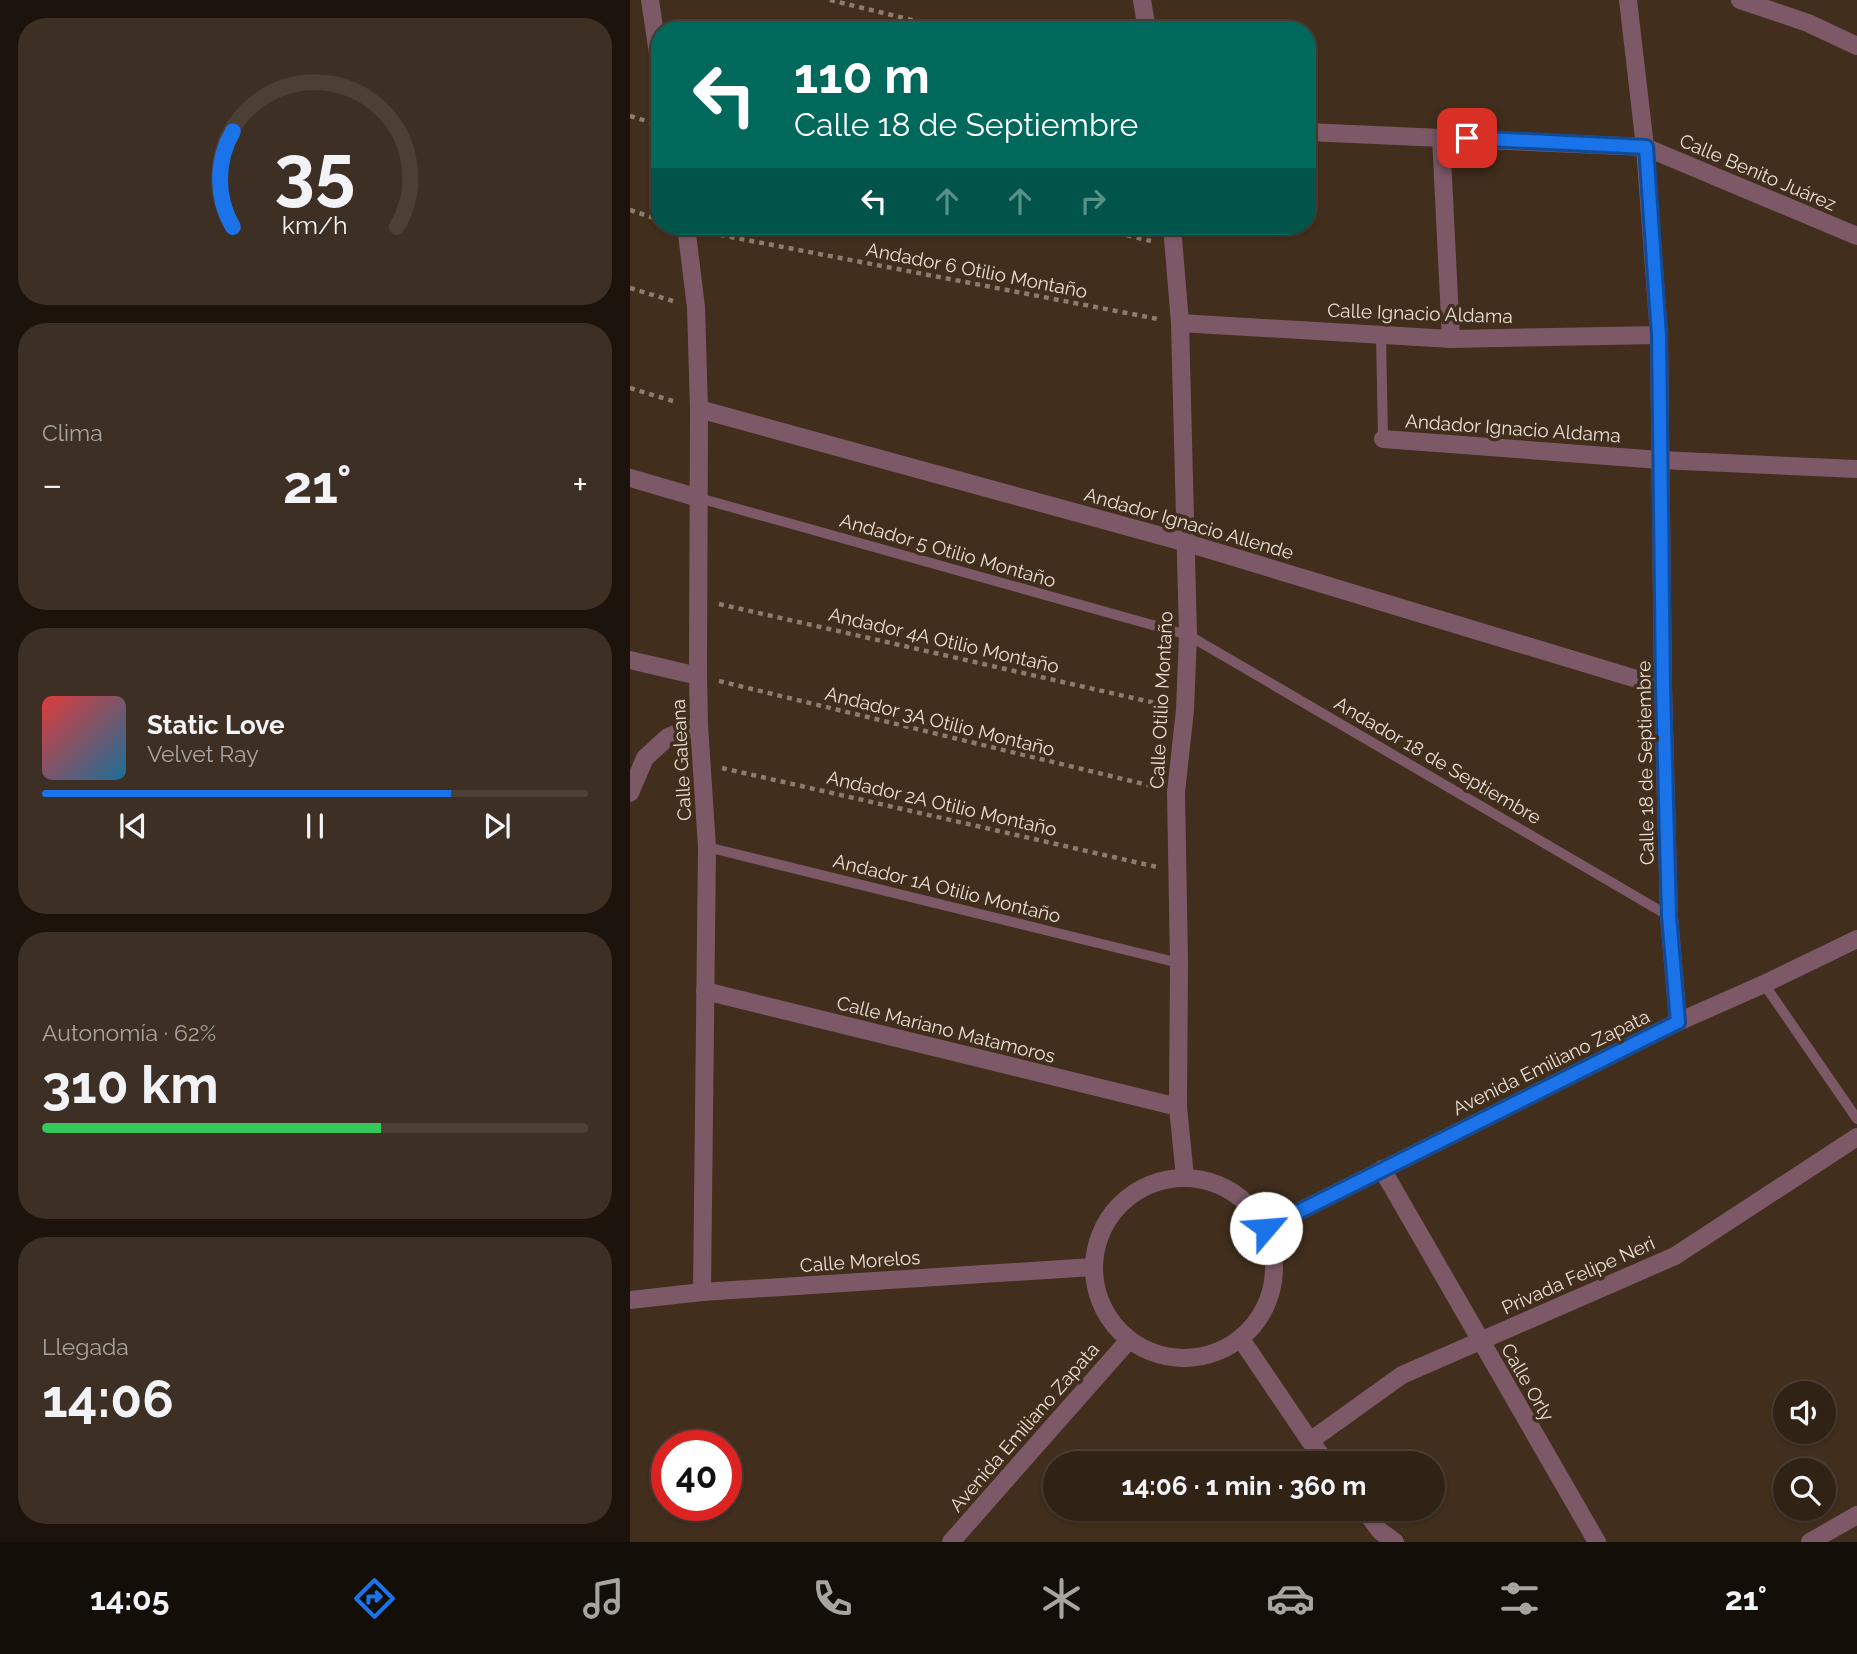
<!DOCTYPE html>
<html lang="es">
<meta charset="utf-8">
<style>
:root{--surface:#312216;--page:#3d2f23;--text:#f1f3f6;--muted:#a8a4a1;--line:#4c3f35;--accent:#1a73e8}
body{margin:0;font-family:Raleway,sans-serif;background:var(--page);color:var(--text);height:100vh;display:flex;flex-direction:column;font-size:26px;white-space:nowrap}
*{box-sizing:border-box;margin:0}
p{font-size:23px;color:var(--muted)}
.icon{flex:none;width:38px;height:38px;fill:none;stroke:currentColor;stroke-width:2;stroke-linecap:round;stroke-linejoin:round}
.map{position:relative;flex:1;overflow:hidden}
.side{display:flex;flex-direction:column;gap:18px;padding:18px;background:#1b130c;width:630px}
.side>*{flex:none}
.guide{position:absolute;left:21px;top:21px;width:665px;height:214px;border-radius:28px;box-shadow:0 2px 5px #0004,0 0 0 2px var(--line);background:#00695c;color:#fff;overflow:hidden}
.tools{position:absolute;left:1143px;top:1381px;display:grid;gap:14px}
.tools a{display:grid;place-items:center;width:63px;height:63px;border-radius:50%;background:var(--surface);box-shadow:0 2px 5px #0004,0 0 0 2px var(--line);font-size:35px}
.speed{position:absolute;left:21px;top:1430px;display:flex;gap:14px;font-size:35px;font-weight:700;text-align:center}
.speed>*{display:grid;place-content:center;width:91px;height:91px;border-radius:50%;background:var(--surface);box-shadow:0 2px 5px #0004,0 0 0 2px var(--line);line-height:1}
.speed .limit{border:10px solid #d22;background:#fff;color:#111}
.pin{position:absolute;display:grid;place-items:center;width:60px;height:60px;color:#fff;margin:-30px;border-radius:14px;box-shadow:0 4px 10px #0006}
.me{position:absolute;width:77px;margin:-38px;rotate:63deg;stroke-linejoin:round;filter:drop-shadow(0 0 5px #0008)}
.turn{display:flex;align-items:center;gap:24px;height:147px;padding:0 28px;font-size:32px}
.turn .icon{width:91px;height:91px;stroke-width:2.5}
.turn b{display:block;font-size:49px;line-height:60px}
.lanes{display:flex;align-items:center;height:66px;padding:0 28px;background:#0003;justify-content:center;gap:35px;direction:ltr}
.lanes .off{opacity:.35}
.big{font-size:52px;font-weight:700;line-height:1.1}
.side .widget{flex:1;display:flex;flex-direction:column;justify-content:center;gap:10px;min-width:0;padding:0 24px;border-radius:28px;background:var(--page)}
.side .dial{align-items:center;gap:0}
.dial svg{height:182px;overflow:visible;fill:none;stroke:var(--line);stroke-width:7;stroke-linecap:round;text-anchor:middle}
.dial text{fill:var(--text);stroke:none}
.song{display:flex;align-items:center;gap:21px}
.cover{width:84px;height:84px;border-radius:10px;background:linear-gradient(135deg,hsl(0 70% 55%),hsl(200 70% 35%))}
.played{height:7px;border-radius:4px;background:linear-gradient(90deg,var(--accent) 75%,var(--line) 75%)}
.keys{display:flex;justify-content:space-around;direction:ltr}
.heat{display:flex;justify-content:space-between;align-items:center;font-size:38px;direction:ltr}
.charge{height:10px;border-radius:5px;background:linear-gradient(90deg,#34c759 62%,var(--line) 0)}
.trip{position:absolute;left:413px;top:1451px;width:402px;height:70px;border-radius:35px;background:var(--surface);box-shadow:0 2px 5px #0004,0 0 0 2px var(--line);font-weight:700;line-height:70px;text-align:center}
.dock{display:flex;height:112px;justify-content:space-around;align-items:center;background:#140e09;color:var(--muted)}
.dock .icon{width:49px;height:49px}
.dock .on{color:var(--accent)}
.dock b{font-size:32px;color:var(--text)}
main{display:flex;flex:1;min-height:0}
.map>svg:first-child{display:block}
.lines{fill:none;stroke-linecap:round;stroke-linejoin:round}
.path{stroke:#8c7c6e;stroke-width:4.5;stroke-dasharray:5 5;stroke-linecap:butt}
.service{stroke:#7d5968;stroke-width:10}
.minor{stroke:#7d5968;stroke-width:18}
.tertiary{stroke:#7d5968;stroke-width:18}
.route-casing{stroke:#114b97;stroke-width:18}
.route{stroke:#1a73e8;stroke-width:12}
.labels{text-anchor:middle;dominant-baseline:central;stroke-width:7;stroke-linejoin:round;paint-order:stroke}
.street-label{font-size:19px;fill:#eaded4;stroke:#412e1d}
</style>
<main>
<section class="side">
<div class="widget dial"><svg viewBox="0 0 100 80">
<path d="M14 69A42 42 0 1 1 86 69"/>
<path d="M14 69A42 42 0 0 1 14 27" stroke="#1a73e8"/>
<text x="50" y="56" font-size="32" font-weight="700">35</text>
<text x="50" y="72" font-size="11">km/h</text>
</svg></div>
<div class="widget"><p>Clima</p>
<div class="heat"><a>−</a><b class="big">21°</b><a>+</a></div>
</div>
<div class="widget">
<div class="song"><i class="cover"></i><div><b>Static Love</b><p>Velvet Ray</p></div></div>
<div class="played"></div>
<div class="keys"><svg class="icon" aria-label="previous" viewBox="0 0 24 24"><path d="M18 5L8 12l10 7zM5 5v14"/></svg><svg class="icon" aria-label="pause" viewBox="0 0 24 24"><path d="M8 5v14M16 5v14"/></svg><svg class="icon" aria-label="next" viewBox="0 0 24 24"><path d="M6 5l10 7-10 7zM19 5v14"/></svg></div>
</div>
<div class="widget"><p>Autonomía · 62%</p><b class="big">310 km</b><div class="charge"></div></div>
<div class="widget"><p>Llegada</p><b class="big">14:06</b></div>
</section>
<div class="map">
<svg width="1227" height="1542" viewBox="0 0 1227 1542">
<rect width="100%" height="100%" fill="#412e1d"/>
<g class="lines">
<g class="path">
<polyline points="200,0 323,30"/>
<polyline points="0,116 30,125"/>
<polyline points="0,210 30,220"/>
<polyline points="458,226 521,241"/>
<polyline points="80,233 528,319"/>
<polyline points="0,288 43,301"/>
<polyline points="0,388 46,402"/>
<polyline points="89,604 534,705"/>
<polyline points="89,681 526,787"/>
<polyline points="92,768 527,867"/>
</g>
<g class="service">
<polyline points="751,335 753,439"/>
<polyline points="69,498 558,635 1039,916"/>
<polyline points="77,847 549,963"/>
<polyline points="1134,984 1227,1119"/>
</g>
<g class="minor">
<polyline points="20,0 30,67"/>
<polyline points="512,0 517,30"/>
<polyline points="998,0 1015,147 1029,335 1033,687 1039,916 1048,1022"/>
<polyline points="1110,0 1178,23 1227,46"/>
<polyline points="677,132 1015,147 1227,236"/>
<polyline points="811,137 821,339"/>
<polyline points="56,226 66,307 69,409 68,676 69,725 77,847 72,1292"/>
<polyline points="542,226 550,323 558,635 555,710 546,792 549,963 548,1107 555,1177"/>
<polyline points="550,323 821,339 1029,335"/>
<polyline points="69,409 557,543 1033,687"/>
<polyline points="753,439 1030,460 1227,469"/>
<polyline points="0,478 69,498"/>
<polyline points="0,660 68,676"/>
<polyline points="0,793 15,758 38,737 69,725"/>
<polyline points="75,991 548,1107"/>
<polyline points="752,1169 967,1542"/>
<polyline points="0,1300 72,1292 463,1267"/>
<polyline points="611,1339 680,1441 697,1463"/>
<polyline points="680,1441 772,1375 1045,1256 1227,1137"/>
<polyline points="733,1508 750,1531 765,1542"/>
<polyline points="1180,1542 1227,1515"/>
</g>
<g class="tertiary">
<circle cx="554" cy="1268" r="90"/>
<polyline points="636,1228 1048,1022 1134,984 1227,939"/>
<polyline points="321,1542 499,1340"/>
</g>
</g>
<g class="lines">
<defs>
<polyline id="route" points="636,1228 1048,1022 1039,916 1033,687 1029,335 1016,147 837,138"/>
</defs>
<use href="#route" class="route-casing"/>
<use href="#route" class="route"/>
</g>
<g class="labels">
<g class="street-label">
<text transform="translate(1128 172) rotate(23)">Calle Benito Juárez</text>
<text transform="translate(347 270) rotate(11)">Andador 6 Otilio Montaño</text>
<text transform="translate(790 313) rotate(2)">Calle Ignacio Aldama</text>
<text transform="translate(883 428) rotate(4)">Andador Ignacio Aldama</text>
<text transform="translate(559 523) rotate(16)">Andador Ignacio Allende</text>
<text transform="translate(318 550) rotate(16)">Andador 5 Otilio Montaño</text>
<text transform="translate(314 640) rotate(13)">Andador 4A Otilio Montaño</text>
<text transform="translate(531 700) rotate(-87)">Calle Otilio Montaño</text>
<text transform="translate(310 721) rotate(14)">Andador 3A Otilio Montaño</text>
<text transform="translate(51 760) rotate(-93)">Calle Galeana</text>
<text transform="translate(808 760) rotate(30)">Andador 18 de Septiembre</text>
<text transform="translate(1015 763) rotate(-91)">Calle 18 de Septiembre</text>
<text transform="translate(312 803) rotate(13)">Andador 2A Otilio Montaño</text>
<text transform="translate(317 888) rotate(14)">Andador 1A Otilio Montaño</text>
<text transform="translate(316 1029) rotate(14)">Calle Mariano Matamoros</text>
<text transform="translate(921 1062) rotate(-26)">Avenida Emiliano Zapata</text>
<text transform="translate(230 1261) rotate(-4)">Calle Morelos</text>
<text transform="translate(948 1275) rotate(-24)">Privada Felipe Neri</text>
<text transform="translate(898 1382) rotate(60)">Calle Orly</text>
<text transform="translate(394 1427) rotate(-49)">Avenida Emiliano Zapata</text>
</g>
</g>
</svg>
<div class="tools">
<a><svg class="icon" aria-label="sound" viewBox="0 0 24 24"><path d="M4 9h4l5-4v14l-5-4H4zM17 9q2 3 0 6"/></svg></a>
<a><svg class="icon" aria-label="search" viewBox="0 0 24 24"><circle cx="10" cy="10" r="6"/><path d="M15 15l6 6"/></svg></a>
</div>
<div class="speed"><div class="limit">40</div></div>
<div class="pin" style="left:837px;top:138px;background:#d93025"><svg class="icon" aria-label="arrive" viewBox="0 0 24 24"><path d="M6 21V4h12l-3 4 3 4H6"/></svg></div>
<svg class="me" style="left:636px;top:1228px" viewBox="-20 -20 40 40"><circle r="19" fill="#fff"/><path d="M0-13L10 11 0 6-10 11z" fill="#1a73e8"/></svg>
<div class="trip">14:06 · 1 min · 360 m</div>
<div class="guide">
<div class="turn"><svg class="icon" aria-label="left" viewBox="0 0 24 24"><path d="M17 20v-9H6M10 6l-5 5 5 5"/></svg><div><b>110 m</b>Calle 18 de Septiembre</div></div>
<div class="lanes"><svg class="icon" aria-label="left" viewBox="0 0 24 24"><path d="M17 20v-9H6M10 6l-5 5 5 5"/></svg><svg class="icon off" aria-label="ahead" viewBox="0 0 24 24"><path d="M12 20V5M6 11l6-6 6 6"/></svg><svg class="icon off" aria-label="ahead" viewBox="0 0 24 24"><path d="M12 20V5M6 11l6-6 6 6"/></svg><svg class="icon off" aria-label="right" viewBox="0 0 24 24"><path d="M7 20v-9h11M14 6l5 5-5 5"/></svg></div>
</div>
</div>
</main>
<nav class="dock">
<b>14:05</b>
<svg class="icon on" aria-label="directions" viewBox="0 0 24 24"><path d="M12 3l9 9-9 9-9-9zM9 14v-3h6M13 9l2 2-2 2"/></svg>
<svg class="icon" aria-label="music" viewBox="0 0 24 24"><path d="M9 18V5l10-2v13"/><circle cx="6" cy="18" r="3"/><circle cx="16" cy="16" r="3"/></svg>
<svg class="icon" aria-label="phone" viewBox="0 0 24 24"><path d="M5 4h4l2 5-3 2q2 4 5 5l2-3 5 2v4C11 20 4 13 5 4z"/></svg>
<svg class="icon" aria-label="climate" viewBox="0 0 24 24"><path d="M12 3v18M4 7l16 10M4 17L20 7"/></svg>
<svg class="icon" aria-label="car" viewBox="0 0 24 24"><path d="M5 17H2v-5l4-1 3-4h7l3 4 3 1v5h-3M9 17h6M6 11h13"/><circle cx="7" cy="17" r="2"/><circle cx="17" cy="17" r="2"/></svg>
<svg class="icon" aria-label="filters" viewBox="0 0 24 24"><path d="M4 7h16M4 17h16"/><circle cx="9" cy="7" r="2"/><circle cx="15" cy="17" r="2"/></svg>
<b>21°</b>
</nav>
